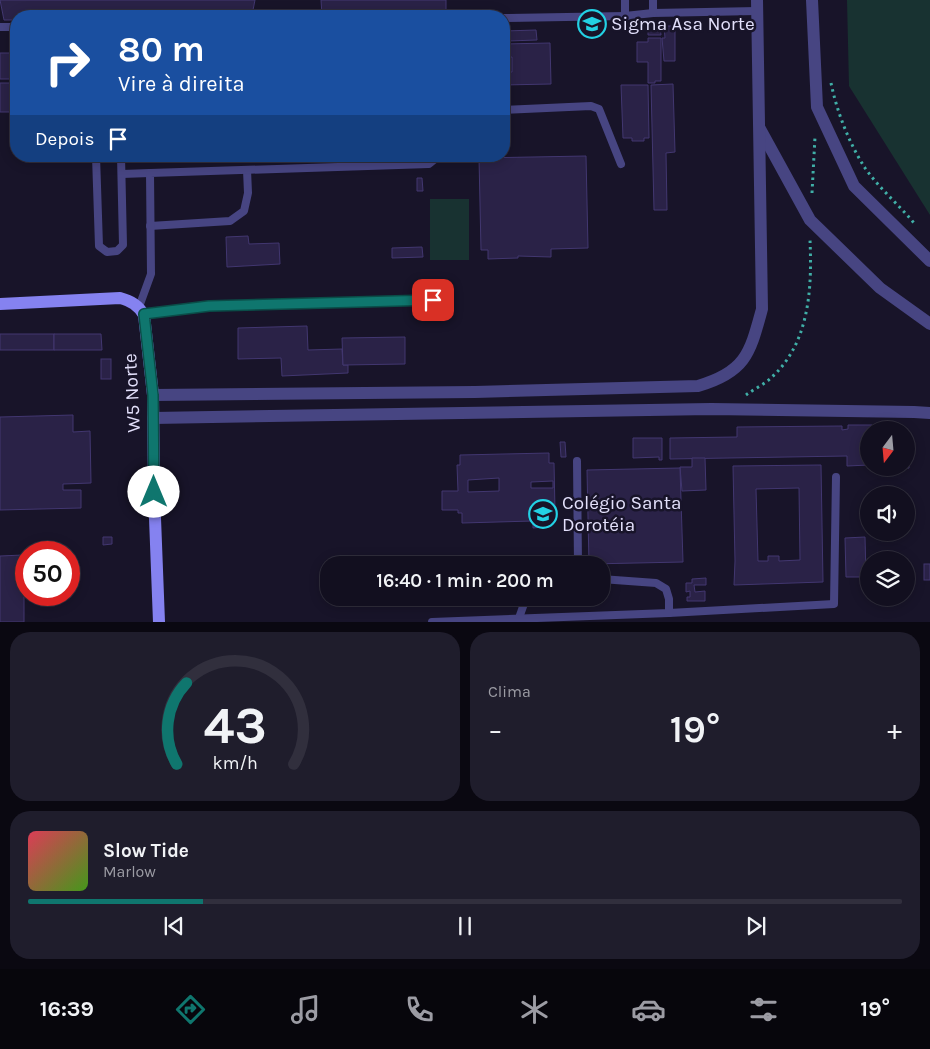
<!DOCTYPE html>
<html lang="pt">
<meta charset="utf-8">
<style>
:root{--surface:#120f1f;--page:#1f1d2c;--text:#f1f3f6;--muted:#9c9ca4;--line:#312f3d;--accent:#0f766e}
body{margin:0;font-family:Karla,sans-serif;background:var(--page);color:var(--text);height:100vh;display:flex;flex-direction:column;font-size:19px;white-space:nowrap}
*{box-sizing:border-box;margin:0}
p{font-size:16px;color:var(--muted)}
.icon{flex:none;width:28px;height:28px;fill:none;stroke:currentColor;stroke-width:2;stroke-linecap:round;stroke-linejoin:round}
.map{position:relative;height:622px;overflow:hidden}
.sheet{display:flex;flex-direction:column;gap:10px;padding:10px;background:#0a0811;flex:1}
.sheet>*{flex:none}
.banner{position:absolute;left:10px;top:10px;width:500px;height:152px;border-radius:20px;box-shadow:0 2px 12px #0003,0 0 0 1px var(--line);background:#1a4fa0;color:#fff;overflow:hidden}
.needle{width:32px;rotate:196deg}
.buttons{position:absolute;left:860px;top:421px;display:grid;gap:10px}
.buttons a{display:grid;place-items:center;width:55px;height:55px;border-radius:50%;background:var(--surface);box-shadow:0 2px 12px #0003,0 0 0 1px var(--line);font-size:25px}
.speed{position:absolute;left:15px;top:541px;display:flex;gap:10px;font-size:25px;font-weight:700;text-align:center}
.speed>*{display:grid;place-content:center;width:65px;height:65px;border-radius:50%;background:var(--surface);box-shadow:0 2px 12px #0003,0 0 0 1px var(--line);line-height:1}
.speed .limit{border:8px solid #d22;background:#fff;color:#111}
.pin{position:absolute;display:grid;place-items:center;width:42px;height:42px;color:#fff;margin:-21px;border-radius:10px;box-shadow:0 2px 8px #0006}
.me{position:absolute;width:55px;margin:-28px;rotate:0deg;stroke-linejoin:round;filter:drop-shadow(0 0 4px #0008)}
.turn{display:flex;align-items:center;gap:18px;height:105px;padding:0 25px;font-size:22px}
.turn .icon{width:65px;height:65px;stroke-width:2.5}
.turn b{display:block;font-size:35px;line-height:42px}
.then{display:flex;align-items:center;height:48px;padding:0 25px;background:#0003;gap:10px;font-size:19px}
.big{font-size:38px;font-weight:600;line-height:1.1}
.sheet .widget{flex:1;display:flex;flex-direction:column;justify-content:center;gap:8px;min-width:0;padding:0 18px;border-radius:20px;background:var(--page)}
.sheet .dial{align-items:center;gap:0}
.dial svg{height:130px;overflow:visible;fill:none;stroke:var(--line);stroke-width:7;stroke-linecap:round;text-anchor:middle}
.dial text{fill:var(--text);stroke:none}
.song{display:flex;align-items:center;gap:15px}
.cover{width:60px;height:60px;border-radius:8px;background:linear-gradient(135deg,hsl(350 70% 55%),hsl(100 70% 35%))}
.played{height:5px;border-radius:2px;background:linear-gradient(90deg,var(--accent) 20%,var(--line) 20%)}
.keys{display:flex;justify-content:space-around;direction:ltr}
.heat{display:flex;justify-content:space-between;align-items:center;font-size:28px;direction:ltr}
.sheet .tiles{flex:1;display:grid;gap:10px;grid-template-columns:1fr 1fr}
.widget:last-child{grid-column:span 2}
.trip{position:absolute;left:320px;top:556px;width:290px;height:50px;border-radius:20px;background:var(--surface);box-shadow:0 2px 12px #0003,0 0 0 1px var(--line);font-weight:600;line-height:50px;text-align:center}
.tab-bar{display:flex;height:80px;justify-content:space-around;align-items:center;background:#07060c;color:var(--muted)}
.tab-bar .icon{width:35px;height:35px}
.tab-bar .current{color:var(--accent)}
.tab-bar b{font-size:22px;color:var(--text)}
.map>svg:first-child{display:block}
.green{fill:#183231}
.building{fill:#2a2247;stroke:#423770;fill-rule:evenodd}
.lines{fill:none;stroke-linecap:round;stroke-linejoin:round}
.path{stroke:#40afa7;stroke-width:3;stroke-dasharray:2.5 4;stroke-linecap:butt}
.service{stroke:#474582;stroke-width:8}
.tertiary{stroke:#474582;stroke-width:12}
.secondary{stroke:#8582f0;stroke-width:12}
.route-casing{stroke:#0a4d48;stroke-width:12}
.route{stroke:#0f766e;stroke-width:9}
.labels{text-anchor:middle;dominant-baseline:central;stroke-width:5;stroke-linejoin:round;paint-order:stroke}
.poi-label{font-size:19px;fill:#e3e0fb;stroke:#181429;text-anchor:start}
.street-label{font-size:19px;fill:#e3e0fb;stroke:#181429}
</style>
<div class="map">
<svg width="930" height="622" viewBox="0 0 930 622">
<rect width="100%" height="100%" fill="#181429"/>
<g class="green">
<polygon points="847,0 930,0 930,215 849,86"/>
<rect x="430" y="199" width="39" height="61"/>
</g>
<g class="building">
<polygon points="0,0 255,0 252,15 154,16 140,13 138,16 117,16 116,14 105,16 16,16 16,20 4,20"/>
<polygon points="321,0 446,0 446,12 322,15"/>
<polygon points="648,26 660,26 661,35 648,35"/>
<polygon points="664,26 675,26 675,61 664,61 662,38 665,38"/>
<polygon points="536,30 537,40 508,41 508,39 504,39 504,31"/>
<polygon points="648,38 661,38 661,81 655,81 655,83 648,83 648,62 637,62 637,42 648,42"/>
<polygon points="550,43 551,84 504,85 504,72 512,72 512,57 504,58 504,44"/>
<rect x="0" y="53" width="16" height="26"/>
<rect x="0" y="83" width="16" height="29"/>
<polygon points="673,84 675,152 666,153 667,210 654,210 651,85"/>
<polygon points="621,85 648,85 649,138 644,138 644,141 632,141 632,138 623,138"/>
<polygon points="586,156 588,248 551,249 551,257 518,256 518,258 488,259 488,250 481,250 479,158"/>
<polygon points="417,178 422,178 423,191 417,191"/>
<polygon points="248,236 249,244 279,243 280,264 227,267 226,237"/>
<polygon points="422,247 423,257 392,258 392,248"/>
<polygon points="307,326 308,350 342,349 343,365 348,365 348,373 282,376 281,358 238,359 238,328"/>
<rect x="0" y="334" width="54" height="16"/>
<polygon points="54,334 101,334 102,350 54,350"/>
<polygon points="405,337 405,364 343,365 342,338"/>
<rect x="101" y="359" width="10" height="20"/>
<polygon points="73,415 73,432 90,431 91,483 63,484 63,490 81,490 81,508 0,510 0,417"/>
<polygon points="848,425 872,425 872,430 869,430 869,465 847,466 847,456 670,459 670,438 737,437 737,427 842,426 842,430 848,429"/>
<polygon points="906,434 909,434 909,468 896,469 906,468"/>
<polygon points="633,438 662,438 662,460 659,460 659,457 633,458"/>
<polygon points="560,442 565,442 566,457 561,457"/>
<path d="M549,453v10h5l1,48h-4v10h-8v6l-10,1v-7l-71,2v-10h-4v-3h-16v-19h16l-1,-26h3v-10zM499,478v13l-31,1v-12zM553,481v7h-22v-6z"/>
<polygon points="692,458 705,458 706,490 682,491 680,467 692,467"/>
<path d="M821,465l2,117 -89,3 1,-24 -2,-95zM799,488l1,72 -21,1v-5h-11v5h-10l-2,-72z"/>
<polygon points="680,468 683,562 589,564 587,470"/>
<polygon points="103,537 112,537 112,544 103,545"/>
<polygon points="865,537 866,577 846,577 845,538"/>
<polygon points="23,555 23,585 26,584 26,595 30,595 30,597 24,597 24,622 0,622 0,556"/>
<rect x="924" y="564" width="6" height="16"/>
<polygon points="706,578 706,585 694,585 695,592 705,591 705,601 687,601 687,597 690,597 690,591 686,592 686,583 692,583 692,579"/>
</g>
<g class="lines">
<g class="path">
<path d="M831,83c6,29 18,60 34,85 14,20 34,37 49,55"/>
<polyline points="812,193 815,137"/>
<path d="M746,395c8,-6 19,-11 26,-18 38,-35 40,-90 38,-137"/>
</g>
<g class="service">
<polyline points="625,0 625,16 653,13 757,11"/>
<polyline points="653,13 653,0"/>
<polyline points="504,18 625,16"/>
<polyline points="0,27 16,27"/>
<polyline points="504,110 591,106 599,109 621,164"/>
<polyline points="96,156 99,246 107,252 117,251 123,245 121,156"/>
<polyline points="122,174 150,173"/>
<polyline points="150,226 230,221 244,211 248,193 247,170"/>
<polyline points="139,307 151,274 150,173 429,164 439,156"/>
<polyline points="144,315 209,306 433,299"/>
<polyline points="577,461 578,565"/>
<polyline points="554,565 578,564"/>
<polyline points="669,613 834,604 836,477"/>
<polyline points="519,618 526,598"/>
<polyline points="432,622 669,613 669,599 666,589 656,583 601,579"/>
</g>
<g class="tertiary">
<polyline points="812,0 817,107 854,186 930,261"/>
<polyline points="760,129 810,220 880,288 930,324"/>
<path d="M153,395l322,-3 223,-6c48,-14 52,-33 64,-77l-5,-309"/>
<polyline points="153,418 711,409 914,412 930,413"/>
</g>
<path class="secondary" d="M0,304l120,-6c11,3 18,7 24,17l9,80 1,97 5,130"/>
</g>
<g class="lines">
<defs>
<polyline id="route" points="154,492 153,395 144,314 209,306 433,300"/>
</defs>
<use href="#route" class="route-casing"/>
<use href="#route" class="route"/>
</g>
<defs>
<symbol id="school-ring" viewBox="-11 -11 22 22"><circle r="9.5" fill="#181429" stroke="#23d1e4" stroke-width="1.5"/><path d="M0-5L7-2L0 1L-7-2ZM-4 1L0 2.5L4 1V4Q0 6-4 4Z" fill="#23d1e4"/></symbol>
</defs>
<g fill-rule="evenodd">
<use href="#school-ring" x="576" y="8" width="32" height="32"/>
<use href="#school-ring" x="527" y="498" width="32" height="32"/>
</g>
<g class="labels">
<g class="poi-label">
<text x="611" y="24">Sigma Asa Norte</text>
<text x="562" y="503">Colégio Santa<tspan x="562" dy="22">Dorotéia</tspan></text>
</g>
<g class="street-label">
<text transform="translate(132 393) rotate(-93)">W5 Norte</text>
</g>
</g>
</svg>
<div class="buttons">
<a><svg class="needle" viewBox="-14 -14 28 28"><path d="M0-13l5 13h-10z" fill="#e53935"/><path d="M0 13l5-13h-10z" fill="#9c9ca4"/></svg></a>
<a><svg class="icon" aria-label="sound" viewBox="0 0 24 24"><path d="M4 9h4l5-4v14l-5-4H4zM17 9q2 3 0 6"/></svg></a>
<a><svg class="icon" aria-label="layers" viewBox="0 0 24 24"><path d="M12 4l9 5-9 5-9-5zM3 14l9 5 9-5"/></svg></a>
</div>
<div class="speed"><div class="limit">50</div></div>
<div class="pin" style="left:433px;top:300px;background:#d93025"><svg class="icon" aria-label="arrive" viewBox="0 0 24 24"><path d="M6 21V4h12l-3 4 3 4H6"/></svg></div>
<svg class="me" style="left:154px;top:492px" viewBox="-20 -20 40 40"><circle r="19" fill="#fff"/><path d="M0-13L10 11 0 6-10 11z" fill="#0f766e"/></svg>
<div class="trip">16:40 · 1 min · 200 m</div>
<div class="banner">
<div class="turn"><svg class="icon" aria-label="right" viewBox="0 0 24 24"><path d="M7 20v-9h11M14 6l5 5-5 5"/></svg><div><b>80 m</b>Vire à direita</div></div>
<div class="then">Depois<svg class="icon" aria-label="arrive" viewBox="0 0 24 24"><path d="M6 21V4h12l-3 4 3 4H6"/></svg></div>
</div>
</div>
<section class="sheet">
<div class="tiles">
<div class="widget dial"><svg viewBox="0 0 100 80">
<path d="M14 69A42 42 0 1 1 86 69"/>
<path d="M14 69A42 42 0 0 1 20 19" stroke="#0f766e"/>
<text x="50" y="56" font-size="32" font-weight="700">43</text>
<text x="50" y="72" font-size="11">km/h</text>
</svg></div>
<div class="widget"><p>Clima</p>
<div class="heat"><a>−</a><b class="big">19°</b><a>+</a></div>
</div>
<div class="widget">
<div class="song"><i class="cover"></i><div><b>Slow Tide</b><p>Marlow</p></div></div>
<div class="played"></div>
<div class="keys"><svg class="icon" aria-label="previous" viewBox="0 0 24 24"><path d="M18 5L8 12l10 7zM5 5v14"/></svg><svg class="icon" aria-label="pause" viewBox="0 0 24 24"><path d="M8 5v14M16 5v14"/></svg><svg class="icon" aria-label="next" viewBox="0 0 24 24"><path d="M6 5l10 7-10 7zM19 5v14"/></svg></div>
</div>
</div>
</section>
<nav class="tab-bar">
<b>16:39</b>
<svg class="icon current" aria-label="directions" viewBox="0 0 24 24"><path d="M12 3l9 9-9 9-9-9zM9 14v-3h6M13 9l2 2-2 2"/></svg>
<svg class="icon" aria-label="music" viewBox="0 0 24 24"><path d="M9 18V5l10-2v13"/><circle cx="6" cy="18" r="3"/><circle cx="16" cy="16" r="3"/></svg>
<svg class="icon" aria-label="phone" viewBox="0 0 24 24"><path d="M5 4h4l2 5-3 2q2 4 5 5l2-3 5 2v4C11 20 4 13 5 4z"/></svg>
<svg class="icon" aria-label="climate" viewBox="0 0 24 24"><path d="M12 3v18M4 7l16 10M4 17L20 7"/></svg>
<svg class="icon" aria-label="car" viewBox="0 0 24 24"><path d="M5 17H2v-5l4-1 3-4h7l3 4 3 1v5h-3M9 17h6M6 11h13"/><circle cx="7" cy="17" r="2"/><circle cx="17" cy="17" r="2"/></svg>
<svg class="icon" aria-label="filters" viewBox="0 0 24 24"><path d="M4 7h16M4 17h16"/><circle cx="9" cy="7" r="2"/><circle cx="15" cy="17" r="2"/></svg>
<b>19°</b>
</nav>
